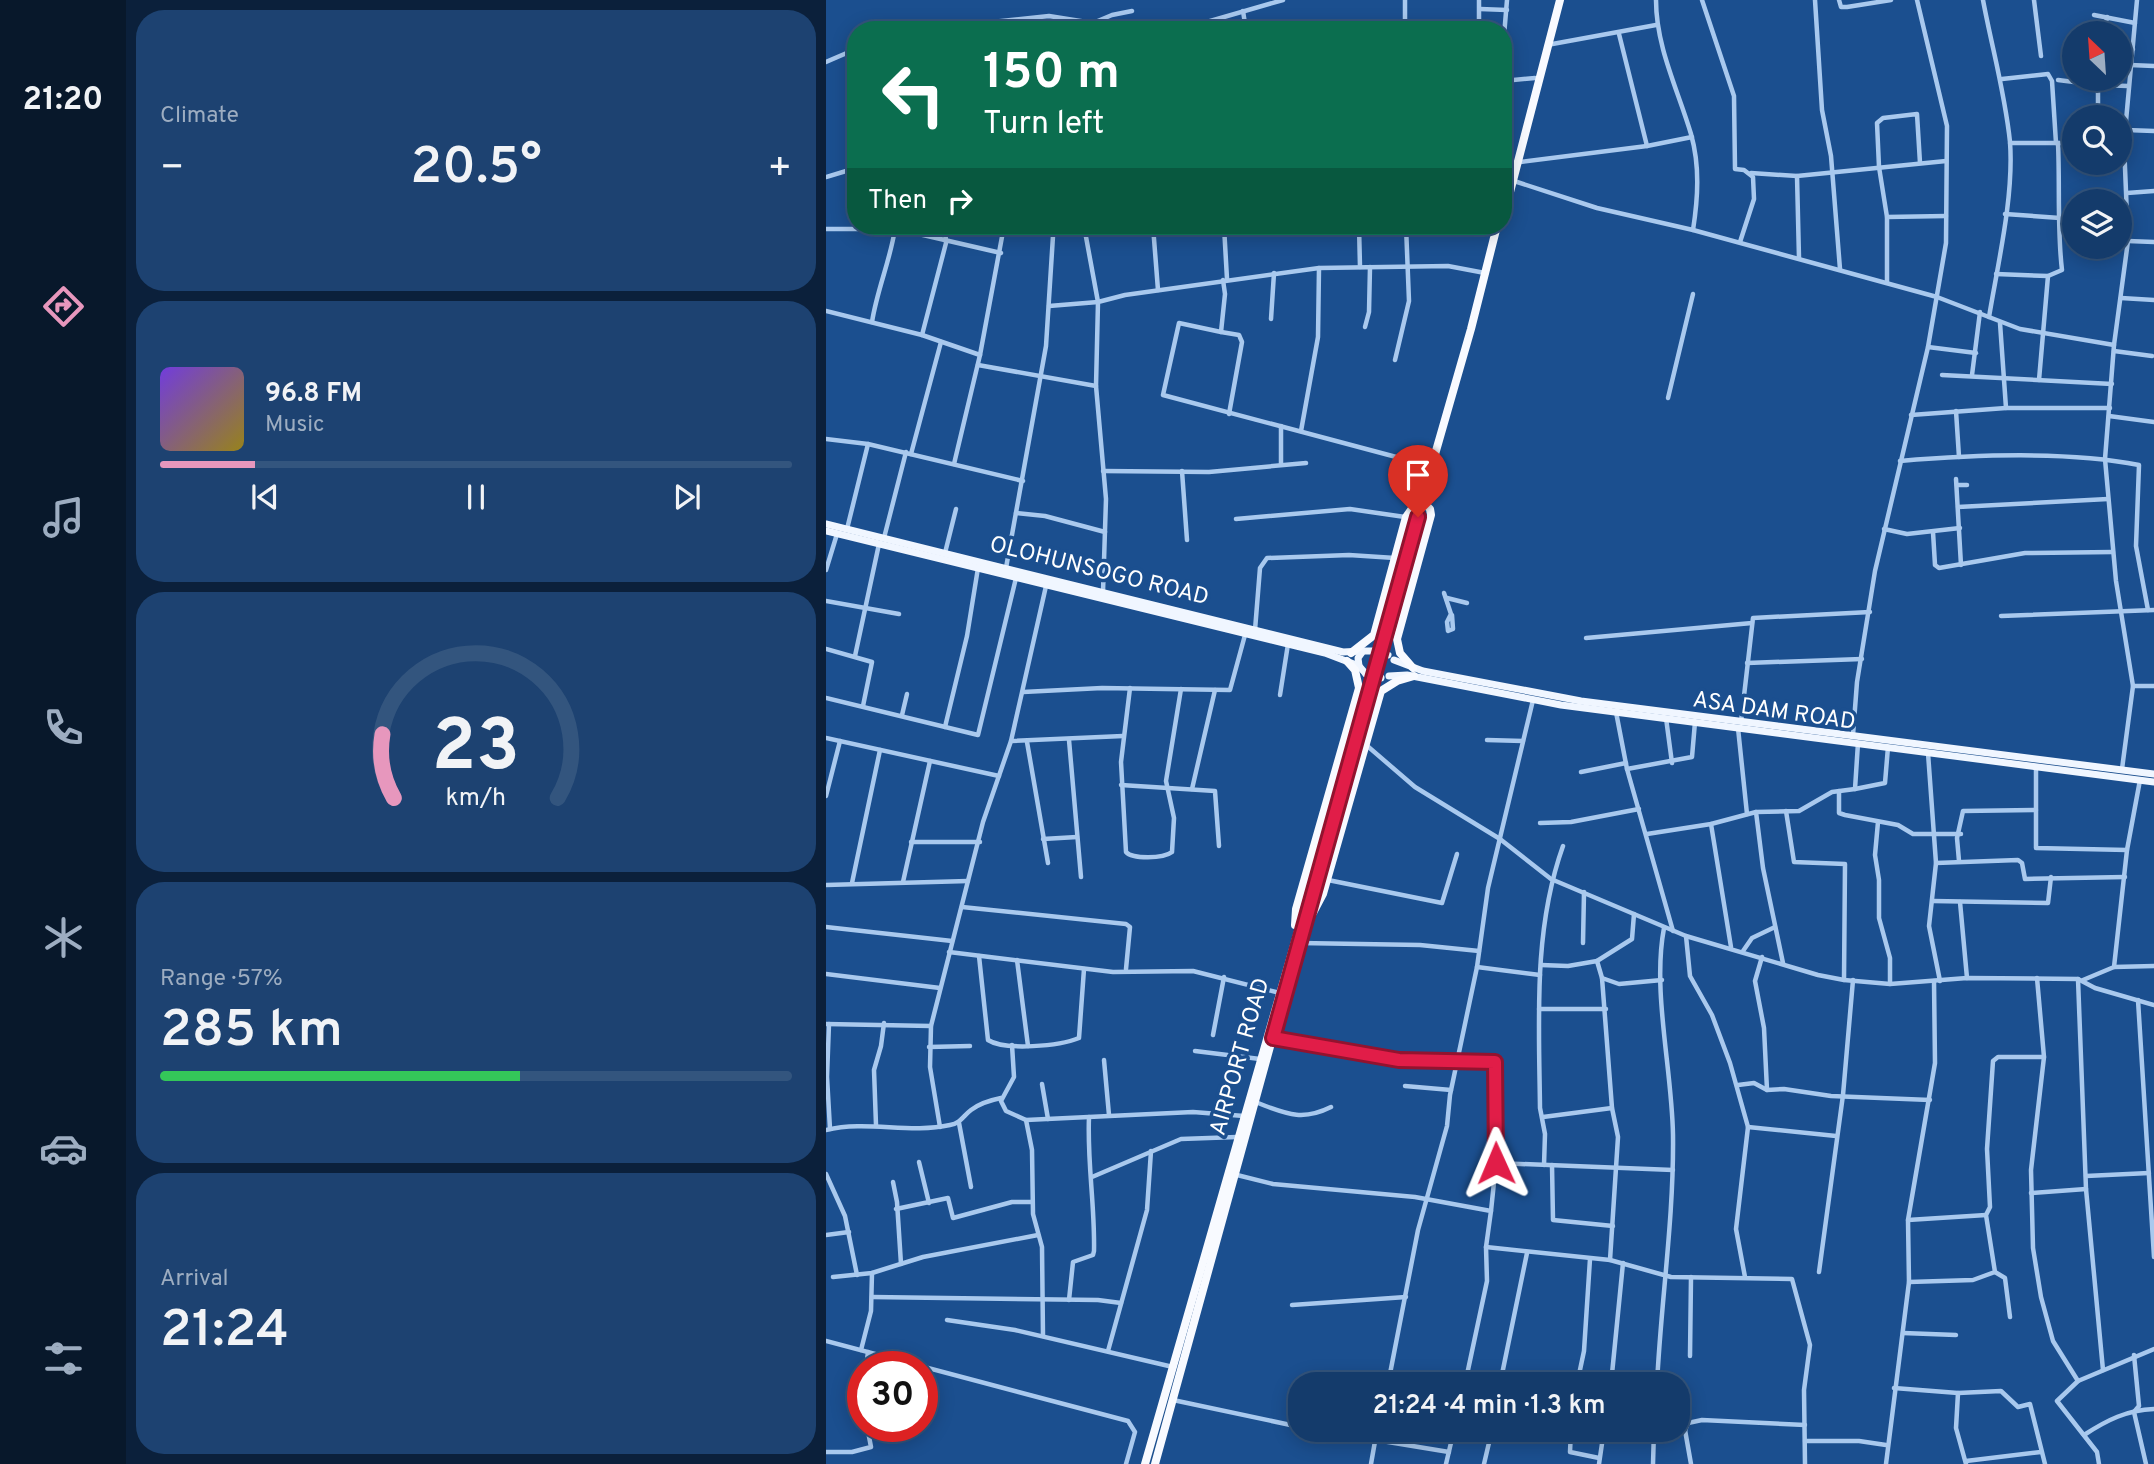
<!DOCTYPE html>
<meta charset="utf-8">
<style>
:root{--surface:#143b6b;--page:#1d4271;--text:#f1f3f6;--muted:#9dadc1;--line:#33557e;--accent:#e797bd}
body{margin:0;font-family:Overpass,sans-serif;background:var(--page);color:var(--text);height:100vh;display:flex;flex-direction:column;font-size:26px;white-space:nowrap}
*{box-sizing:border-box;margin:0}
p{font-size:23px;color:var(--muted)}
.icon{flex:none;width:38px;height:38px;fill:none;stroke:currentColor;stroke-width:2;stroke-linecap:round;stroke-linejoin:round}
.map{position:relative;flex:1;overflow:hidden}
.panel{display:flex;flex-direction:column;gap:10px;padding:10px;background:#0b203b;width:700px}
.panel>*{flex:none}
.top-card{position:absolute;left:21px;top:21px;width:665px;height:214px;border-radius:28px;box-shadow:0 4px 18px #0003,0 0 0 2px var(--line);background:#0b6e4f;color:#fff;overflow:hidden}
.needle{width:46px;rotate:335deg}
.buttons{position:absolute;left:1236px;top:21px;display:grid;gap:14px}
.buttons a{display:grid;place-items:center;width:70px;height:70px;border-radius:50%;background:var(--surface);box-shadow:0 4px 18px #0003,0 0 0 2px var(--line);font-size:35px}
.speed{position:absolute;left:21px;top:1351px;display:flex;gap:14px;font-size:35px;font-weight:700;text-align:center}
.speed>*{display:grid;place-content:center;width:91px;height:91px;border-radius:50%;background:var(--surface);box-shadow:0 4px 18px #0003,0 0 0 2px var(--line);line-height:1}
.speed .limit{border:10px solid #d22;background:#fff;color:#111}
.pin{position:absolute;display:grid;place-items:center;width:60px;height:60px;color:#fff;margin:-72px -30px;border-radius:50% 50% 50% 0;rotate:-45deg;box-shadow:0 0 7px #0007}
.pin .icon{rotate:45deg}
.me{position:absolute;width:77px;margin:-38px;rotate:359deg;stroke-linejoin:round;filter:drop-shadow(0 0 5px #0008)}
.turn{display:flex;align-items:center;gap:24px;height:147px;padding:0 21px;font-size:32px}
.turn .icon{width:91px;height:91px;stroke-width:2.5}
.turn b{display:block;font-size:49px;line-height:60px}
.then{display:flex;align-items:center;height:66px;padding:0 21px;background:#0003;gap:14px;font-size:26px}
.big{font-size:52px;font-weight:600;line-height:1.1}
.panel .card{flex:1;display:flex;flex-direction:column;justify-content:center;gap:10px;min-width:0;padding:0 24px;border-radius:28px;background:var(--page)}
.panel .dial{align-items:center;gap:0}
.dial svg{height:182px;overflow:visible;fill:none;stroke:var(--line);stroke-width:7;stroke-linecap:round;text-anchor:middle}
.dial text{fill:var(--text);stroke:none}
.song{display:flex;align-items:center;gap:21px}
.cover{width:84px;height:84px;border-radius:10px;background:linear-gradient(135deg,hsl(260 70% 55%),hsl(50 70% 35%))}
.played{height:7px;border-radius:4px;background:linear-gradient(90deg,var(--accent) 15%,var(--line) 15%)}
.keys{display:flex;justify-content:space-around;direction:ltr}
.heat{display:flex;justify-content:space-between;align-items:center;font-size:38px;direction:ltr}
.charge{height:10px;border-radius:5px;background:linear-gradient(90deg,#34c759 57%,var(--line) 0)}
.trip{position:absolute;left:462px;top:1372px;width:402px;height:70px;border-radius:28px;background:var(--surface);box-shadow:0 4px 18px #0003,0 0 0 2px var(--line);font-weight:600;line-height:70px;text-align:center}
main{display:flex;flex:1;min-height:0}
.tab-bar{display:flex;flex-direction:column;width:126px;justify-content:space-around;align-items:center;background:#08182b;color:var(--muted)}
.tab-bar .icon{width:49px;height:49px}
.tab-bar .on{color:var(--accent)}
.tab-bar b{font-size:32px;color:var(--text)}
.map>svg:first-child{display:block}
.lines{fill:none;stroke-linecap:round;stroke-linejoin:round}
.minor{stroke:#a9c9ee;stroke-width:4.5}
.primary{stroke:#f0f6ff;stroke-width:7}
.trunk{stroke:#f8faff;stroke-width:8}
.primary-bridge{stroke:#f0f6ff;stroke-width:7}
.route-casing{stroke:#92132f;stroke-width:18}
.route{stroke:#e11d48;stroke-width:12}
.labels{text-anchor:middle;dominant-baseline:central;stroke-width:7;stroke-linejoin:round;paint-order:stroke}
.street-label{font-size:23px;fill:#fff;stroke:#1b4f8f}
</style>
<main>
<nav class="tab-bar">
<b>21:20</b>
<svg class="icon on" aria-label="directions" viewBox="0 0 24 24"><path d="M12 3l9 9-9 9-9-9zM9 14v-3h6M13 9l2 2-2 2"/></svg>
<svg class="icon" aria-label="music" viewBox="0 0 24 24"><path d="M9 18V5l10-2v13"/><circle cx="6" cy="18" r="3"/><circle cx="16" cy="16" r="3"/></svg>
<svg class="icon" aria-label="phone" viewBox="0 0 24 24"><path d="M5 4h4l2 5-3 2q2 4 5 5l2-3 5 2v4C11 20 4 13 5 4z"/></svg>
<svg class="icon" aria-label="climate" viewBox="0 0 24 24"><path d="M12 3v18M4 7l16 10M4 17L20 7"/></svg>
<svg class="icon" aria-label="car" viewBox="0 0 24 24"><path d="M5 17H2v-5l4-1 3-4h7l3 4 3 1v5h-3M9 17h6M6 11h13"/><circle cx="7" cy="17" r="2"/><circle cx="17" cy="17" r="2"/></svg>
<svg class="icon" aria-label="filters" viewBox="0 0 24 24"><path d="M4 7h16M4 17h16"/><circle cx="9" cy="7" r="2"/><circle cx="15" cy="17" r="2"/></svg>
</nav>
<section class="panel">
<div class="card"><p>Climate</p>
<div class="heat"><a>−</a><b class="big">20.5°</b><a>+</a></div>
</div>
<div class="card">
<div class="song"><i class="cover"></i><div><b>96.8 FM</b><p>Music</p></div></div>
<div class="played"></div>
<div class="keys"><svg class="icon" aria-label="previous" viewBox="0 0 24 24"><path d="M18 5L8 12l10 7zM5 5v14"/></svg><svg class="icon" aria-label="pause" viewBox="0 0 24 24"><path d="M8 5v14M16 5v14"/></svg><svg class="icon" aria-label="next" viewBox="0 0 24 24"><path d="M6 5l10 7-10 7zM19 5v14"/></svg></div>
</div>
<div class="card dial"><svg viewBox="0 0 100 80">
<path d="M14 69A42 42 0 1 1 86 69"/>
<path d="M14 69A42 42 0 0 1 9 41" stroke="#e797bd"/>
<text x="50" y="56" font-size="32" font-weight="700">23</text>
<text x="50" y="72" font-size="11">km/h</text>
</svg></div>
<div class="card"><p>Range · 57%</p><b class="big">285 km</b><div class="charge"></div></div>
<div class="card"><p>Arrival</p><b class="big">21:24</b></div>
</section>
<div class="map">
<svg width="1328" height="1464" viewBox="0 0 1328 1464">
<rect width="100%" height="100%" fill="#1b4f8f"/>
<g class="lines">
<g class="minor">
<polyline points="579,0 579,30"/>
<path d="M830,0c0,47 22,90 35,134 9,32 7,64 2,96"/>
<polyline points="876,0 908,96 909,169 918,170 927,177 928,199 914,242"/>
<polyline points="989,0 996,110 1005,156 1014,269"/>
<polyline points="1013,0 1015,7 1021,7 1065,0"/>
<path d="M1157,0c9,48 22,93 27,142 4,54 -12,121 -21,175"/>
<polyline points="1208,0 1215,56"/>
<polyline points="654,9 681,10"/>
<polyline points="417,11 420,30"/>
<polyline points="1268,15 1309,23"/>
<polyline points="161,30 160,24 166,22 223,16 267,23 286,15 306,11"/>
<polyline points="353,30 457,0"/>
<polyline points="653,30 653,0"/>
<polyline points="1278,33 1281,17"/>
<polyline points="793,34 821,146"/>
<polyline points="678,36 681,0"/>
<polyline points="721,45 830,25"/>
<polyline points="1293,46 1307,49"/>
<polyline points="0,62 30,49"/>
<polyline points="1304,65 1328,66"/>
<polyline points="1176,79 1222,74 1226,81 1230,143"/>
<polyline points="1232,80 1272,85"/>
<polyline points="677,81 709,78"/>
<polyline points="1272,117 1272,85 1302,86"/>
<polyline points="1300,130 1328,131"/>
<polyline points="1184,143 1248,143"/>
<polyline points="687,163 821,146 866,137"/>
<polyline points="925,173 971,176 1120,161"/>
<polyline points="971,176 973,258"/>
<polyline points="0,177 30,168"/>
<polyline points="688,181 771,208 867,230 1111,297 1194,329 1288,345"/>
<polyline points="1301,193 1328,191"/>
<polyline points="1179,214 1234,218"/>
<polyline points="1061,217 1120,216"/>
<polyline points="327,226 332,290"/>
<polyline points="398,226 401,279"/>
<polyline points="533,226 534,267"/>
<polyline points="0,229 71,229 175,253"/>
<polyline points="1302,241 1328,242"/>
<path d="M1170,274l52,2 14,-6c-5,-41 -2,-85 -4,-127"/>
<polyline points="397,280 399,294 395,332 353,323 337,395 604,466"/>
<polyline points="1061,282 1061,217 1053,167 1051,123 1057,118 1091,114 1094,163"/>
<polyline points="1295,298 1328,300"/>
<polyline points="223,306 272,302 258,226"/>
<polyline points="0,311 96,335 154,355"/>
<polyline points="445,319 448,273"/>
<path d="M46,322c5,-32 18,-61 23,-93"/>
<polyline points="1174,323 1180,408"/>
<polyline points="539,327 543,312 544,267"/>
<polyline points="395,332 413,335 416,342 403,414"/>
<polyline points="96,335 120,243 119,226"/>
<polyline points="1102,347 1150,353"/>
<polyline points="1288,351 1326,356"/>
<polyline points="569,360 583,301 580,226"/>
<polyline points="152,365 270,386"/>
<polyline points="1116,375 1286,384"/>
<polyline points="1146,375 1154,312"/>
<polyline points="1213,380 1222,276"/>
<polyline points="842,398 867,294"/>
<polyline points="1130,411 1133,457"/>
<polyline points="1085,415 1180,408 1284,408"/>
<polyline points="1283,416 1328,422"/>
<polyline points="475,431 492,337 493,268"/>
<polyline points="0,439 42,444 197,481"/>
<polyline points="85,454 115,342"/>
<path d="M1074,461c71,-6 169,-10 239,4l-3,81 12,64"/>
<polyline points="128,464 154,355 178,226"/>
<polyline points="455,464 455,426"/>
<polyline points="277,471 383,472 480,463"/>
<polyline points="356,471 361,540"/>
<polyline points="1130,479 1135,565"/>
<polyline points="1131,485 1141,485"/>
<polyline points="1132,507 1282,499"/>
<polyline points="190,513 219,516 279,532"/>
<polyline points="410,519 524,509 579,517"/>
<polyline points="21,529 42,444"/>
<polyline points="1058,529 1081,534 1134,528"/>
<polyline points="1107,532 1109,565 1113,568 1199,553 1287,552"/>
<polyline points="58,538 80,452"/>
<polyline points="119,553 130,509"/>
<polyline points="180,568 220,346 227,236 224,231 196,226"/>
<polyline points="0,570 11,534"/>
<polyline points="277,592 280,499 270,386 272,302 299,295 493,268 622,266 659,273"/>
<polyline points="618,593 625,614 626,615 627,629 622,631 621,622 625,614"/>
<polyline points="621,598 641,603"/>
<polyline points="0,601 73,614"/>
<polyline points="1175,616 1328,610"/>
<polyline points="429,630 434,568 441,558 523,555 569,558"/>
<polyline points="760,638 926,623"/>
<polyline points="0,649 46,662 37,706"/>
<polyline points="29,656 53,544"/>
<polyline points="921,663 1036,659"/>
<polyline points="1307,686 1328,686"/>
<path d="M304,688l-9,74 5,90c6,7 37,7 46,0l2,-34 -8,-37 15,-92"/>
<polyline points="197,692 276,688 404,690 419,635"/>
<polyline points="454,695 462,644"/>
<polyline points="0,698 152,735 190,578"/>
<polyline points="790,712 801,769 847,931"/>
<polyline points="76,715 81,694"/>
<polyline points="840,718 846,763"/>
<polyline points="915,722 927,618 1044,612"/>
<polyline points="119,727 141,636 152,568"/>
<polyline points="912,728 921,814"/>
<polyline points="1027,735 1031,682 1049,571 1102,347 1120,243 1121,126 1091,0"/>
<polyline points="0,738 173,776"/>
<polyline points="243,740 255,877"/>
<polyline points="661,740 697,741"/>
<polyline points="185,741 297,736"/>
<polyline points="201,742 222,863"/>
<polyline points="539,744 589,787 674,839 725,879 860,936 992,975 1018,980 1064,984 1141,978 1252,979 1269,988 1328,1005"/>
<polyline points="1102,753 1110,863 1103,926 1114,981"/>
<polyline points="1210,767 1210,848 1301,850"/>
<polyline points="801,769 866,757 869,722"/>
<polyline points="1296,769 1307,686 1290,581 1279,459 1288,345 1302,241 1298,143 1311,0"/>
<polyline points="755,772 800,763"/>
<polyline points="295,785 389,791 393,846"/>
<polyline points="366,789 389,690"/>
<polyline points="1029,789 1059,783 1062,747"/>
<polyline points="1013,791 1013,813 1019,815 1072,825 1087,834 1135,834"/>
<polyline points="0,796 14,741"/>
<polyline points="960,811 968,862 1019,864 1018,980"/>
<polyline points="930,812 937,868 957,963"/>
<polyline points="1052,822 1049,855 1053,880 1053,918 1064,958 1064,984"/>
<polyline points="714,823 745,822 813,809"/>
<polyline points="885,824 905,947"/>
<polyline points="821,834 885,824 930,812 973,811 1006,792 1029,789 1032,743"/>
<polyline points="217,839 251,837"/>
<polyline points="85,842 154,842"/>
<polyline points="1133,861 1131,838 1137,811 1210,810"/>
<polyline points="1110,863 1192,860 1196,863 1199,879 1299,877"/>
<polyline points="502,880 616,903 631,854"/>
<polyline points="77,882 104,761"/>
<polyline points="26,883 54,750"/>
<polyline points="0,885 142,881"/>
<polyline points="1107,901 1222,903 1225,877"/>
<polyline points="1134,902 1141,978"/>
<polyline points="136,907 300,924 304,927 300,969"/>
<polyline points="0,927 126,941"/>
<polyline points="860,936 864,976 886,1015 904,1063 922,1127 910,1229 919,1277"/>
<polyline points="474,943 594,945 653,951"/>
<polyline points="757,943 758,892"/>
<polyline points="917,951 926,938 949,927"/>
<polyline points="123,952 287,972 367,971 454,993"/>
<path d="M153,956l9,84c17,11 72,6 91,-2l5,-69"/>
<polyline points="936,957 929,981 938,1028 941,1090"/>
<polyline points="191,960 202,1046"/>
<polyline points="771,961 806,939 808,914"/>
<polyline points="715,965 742,966 771,961 776,978 786,1108 792,1137 784,1260"/>
<polyline points="651,967 714,975"/>
<polyline points="1288,967 1328,966"/>
<polyline points="0,974 114,988"/>
<polyline points="776,978 793,984 836,980"/>
<polyline points="1211,978 1218,1057 1205,1170 1207,1248 1215,1297 1227,1341 1252,1381 1328,1349"/>
<polyline points="1252,979 1260,1189 1277,1370"/>
<polyline points="1257,980 1288,967 1301,850 1314,780"/>
<polyline points="1312,1000 1328,1257"/>
<polyline points="713,1009 780,1009"/>
<polyline points="0,1024 105,1026"/>
<polyline points="3,1024 1,1077 4,1129"/>
<polyline points="387,1035 398,977"/>
<polyline points="447,1038 573,1060 669,1062 670,1163 665,1211"/>
<polyline points="186,1045 188,1077 175,1101 180,1111 200,1120 367,1112 418,1116"/>
<polyline points="103,1047 144,1046"/>
<polyline points="369,1051 434,1059"/>
<polyline points="278,1060 283,1115"/>
<polyline points="216,1084 222,1119"/>
<polyline points="912,1085 928,1083 941,1090 958,1089 1005,1096 1104,1100"/>
<polyline points="579,1086 625,1090"/>
<path d="M429,1102c30,11 46,20 76,5"/>
<polyline points="717,1117 786,1108"/>
<polyline points="200,1120 206,1150 207,1214 216,1247 217,1336"/>
<polyline points="133,1123 145,1187"/>
<polyline points="50,1125 48,1070 55,1046 58,1023"/>
<polyline points="114,1127 104,1067 105,1026 157,822 185,741 220,586"/>
<polyline points="922,1127 1010,1136"/>
<path d="M0,1130c41,-10 83,4 124,-5 11,-2 13,-9 21,-15 9,-7 20,-10 30,-12"/>
<polyline points="93,1162 103,1203"/>
<polyline points="670,1163 847,1170"/>
<path d="M718,1165l1,-31 -5,-26c-1,-88 -7,-178 23,-262"/>
<polyline points="726,1165 727,1220 787,1226"/>
<polyline points="0,1174 19,1216 31,1275"/>
<polyline points="407,1174 447,1184 589,1197 665,1211 660,1247 661,1281 639,1384"/>
<polyline points="1260,1176 1323,1173"/>
<polyline points="266,1177 355,1139 411,1137"/>
<polyline points="67,1182 71,1202 75,1264"/>
<polyline points="1205,1193 1260,1189"/>
<polyline points="70,1209 122,1198 127,1218 186,1202 206,1202"/>
<polyline points="1082,1220 1160,1215"/>
<polyline points="0,1235 23,1232"/>
<polyline points="660,1247 784,1260 845,1277 966,1279 984,1345 978,1390 979,1464"/>
<polyline points="993,1272 1017,1095 1027,980"/>
<polyline points="1169,1272 1179,1278 1184,1317"/>
<polyline points="7,1277 46,1273 97,1257 212,1235"/>
<polyline points="1083,1282 1147,1280 1169,1272 1160,1215 1164,1207 1161,1149 1167,1061 1172,1057 1218,1057"/>
<polyline points="46,1297 272,1300 295,1303"/>
<path d="M243,1300l4,-38 20,-7 1,-4c1,-46 -7,-89 -5,-134"/>
<polyline points="466,1305 580,1297"/>
<polyline points="121,1320 189,1330 347,1367"/>
<polyline points="1077,1333 1130,1335"/>
<polyline points="0,1341 302,1421 309,1432 300,1464"/>
<polyline points="35,1350 45,1311 46,1273"/>
<polyline points="282,1351 321,1210 325,1151"/>
<polyline points="1308,1355 1313,1406 1308,1412 1320,1464"/>
<polyline points="864,1356 865,1277"/>
<polyline points="40,1367 42,1352"/>
<polyline points="1252,1381 1231,1401 1271,1452 1273,1464"/>
<polyline points="562,1384 592,1230 621,1126 624,1095 651,967 662,888 707,700"/>
<polyline points="674,1384 701,1253"/>
<polyline points="751,1384 758,1351 764,1259"/>
<polyline points="785,1384 797,1263"/>
<path d="M831,1384c4,-83 17,-166 16,-249 -1,-66 -21,-144 -9,-207"/>
<polyline points="1068,1388 1132,1393 1175,1391 1192,1407 1204,1404 1219,1464"/>
<polyline points="1132,1393 1130,1428 1140,1464"/>
<polyline points="347,1400 474,1427"/>
<polyline points="489,1430 623,1452"/>
<polyline points="745,1430 744,1452 773,1458"/>
<polyline points="852,1430 859,1430 865,1464"/>
<polyline points="859,1430 862,1423 876,1420 979,1425"/>
<path d="M1258,1435c23,-15 43,-25 70,-26"/>
<polyline points="979,1441 1033,1441 1060,1445"/>
<polyline points="0,1452 26,1452 45,1447 41,1426"/>
<polyline points="1140,1461 1215,1452"/>
<polyline points="545,1464 551,1430"/>
<polyline points="620,1464 628,1430"/>
<polyline points="658,1464 666,1430"/>
<polyline points="773,1464 778,1430"/>
<polyline points="827,1464 828,1430"/>
<polyline points="1060,1464 1083,1282 1082,1220 1109,1063 1108,981"/>
</g>
<g class="primary">
<polyline points="0,524 517,652 537,651"/>
<polyline points="0,531 499,653 533,666"/>
<polyline points="568,660 597,671 755,701 1328,774"/>
<polyline points="540,674 533,666 532,658 537,651 549,651"/>
<polyline points="563,676 581,675 735,705 1328,782"/>
</g>
<g class="trunk">
<polyline points="677,219 734,0"/>
<polyline points="525,653 548,635 580,517 592,500"/>
<polyline points="587,668 574,653 571,639 605,515 604,509 597,502"/>
<polyline points="487,913 497,894 555,691 571,681 588,676"/>
<polyline points="469,925 470,909 533,688 529,670 521,661"/>
<polyline points="466,967 545,695 548,673"/>
<polyline points="319,1464 645,329 671,226"/>
<polyline points="329,1464 458,996"/>
</g>
<g class="primary-bridge">
<polyline points="549,651 562,655"/>
<polyline points="540,674 555,678"/>
</g>
</g>
<g class="lines">
<defs>
<polyline id="route" points="592,517 447,1038 573,1060 669,1062 670,1163"/>
</defs>
<use href="#route" class="route-casing"/>
<use href="#route" class="route"/>
</g>
<g class="labels">
<g class="street-label">
<text transform="translate(273 572) rotate(14)">OLOHUNSOGO ROAD</text>
<text transform="translate(948 712) rotate(8)">ASA DAM ROAD</text>
<text transform="translate(415 1057) rotate(-74)">AIRPORT ROAD</text>
</g>
</g>
</svg>
<div class="buttons">
<a><svg class="needle" viewBox="-14 -14 28 28"><path d="M0-13l5 13h-10z" fill="#e53935"/><path d="M0 13l5-13h-10z" fill="#9dadc1"/></svg></a>
<a><svg class="icon" aria-label="search" viewBox="0 0 24 24"><circle cx="10" cy="10" r="6"/><path d="M15 15l6 6"/></svg></a>
<a><svg class="icon" aria-label="layers" viewBox="0 0 24 24"><path d="M12 4l9 5-9 5-9-5zM3 14l9 5 9-5"/></svg></a>
</div>
<div class="speed"><div class="limit">30</div></div>
<div class="pin" style="left:592px;top:517px;background:#d93025"><svg class="icon" aria-label="arrive" viewBox="0 0 24 24"><path d="M6 21V4h12l-3 4 3 4H6"/></svg></div>
<svg class="me" style="left:670px;top:1163px" viewBox="-20 -20 40 40"><path d="M0-17L14 15 0 8-14 15z" fill="#e11d48" stroke="#fff" stroke-width="4"/></svg>
<div class="trip">21:24 · 4 min · 1.3 km</div>
<div class="top-card">
<div class="turn"><svg class="icon" aria-label="left" viewBox="0 0 24 24"><path d="M17 20v-9H6M10 6l-5 5 5 5"/></svg><div><b>150 m</b>Turn left</div></div>
<div class="then">Then<svg class="icon" aria-label="right" viewBox="0 0 24 24"><path d="M7 20v-9h11M14 6l5 5-5 5"/></svg></div>
</div>
</div>
</main>
